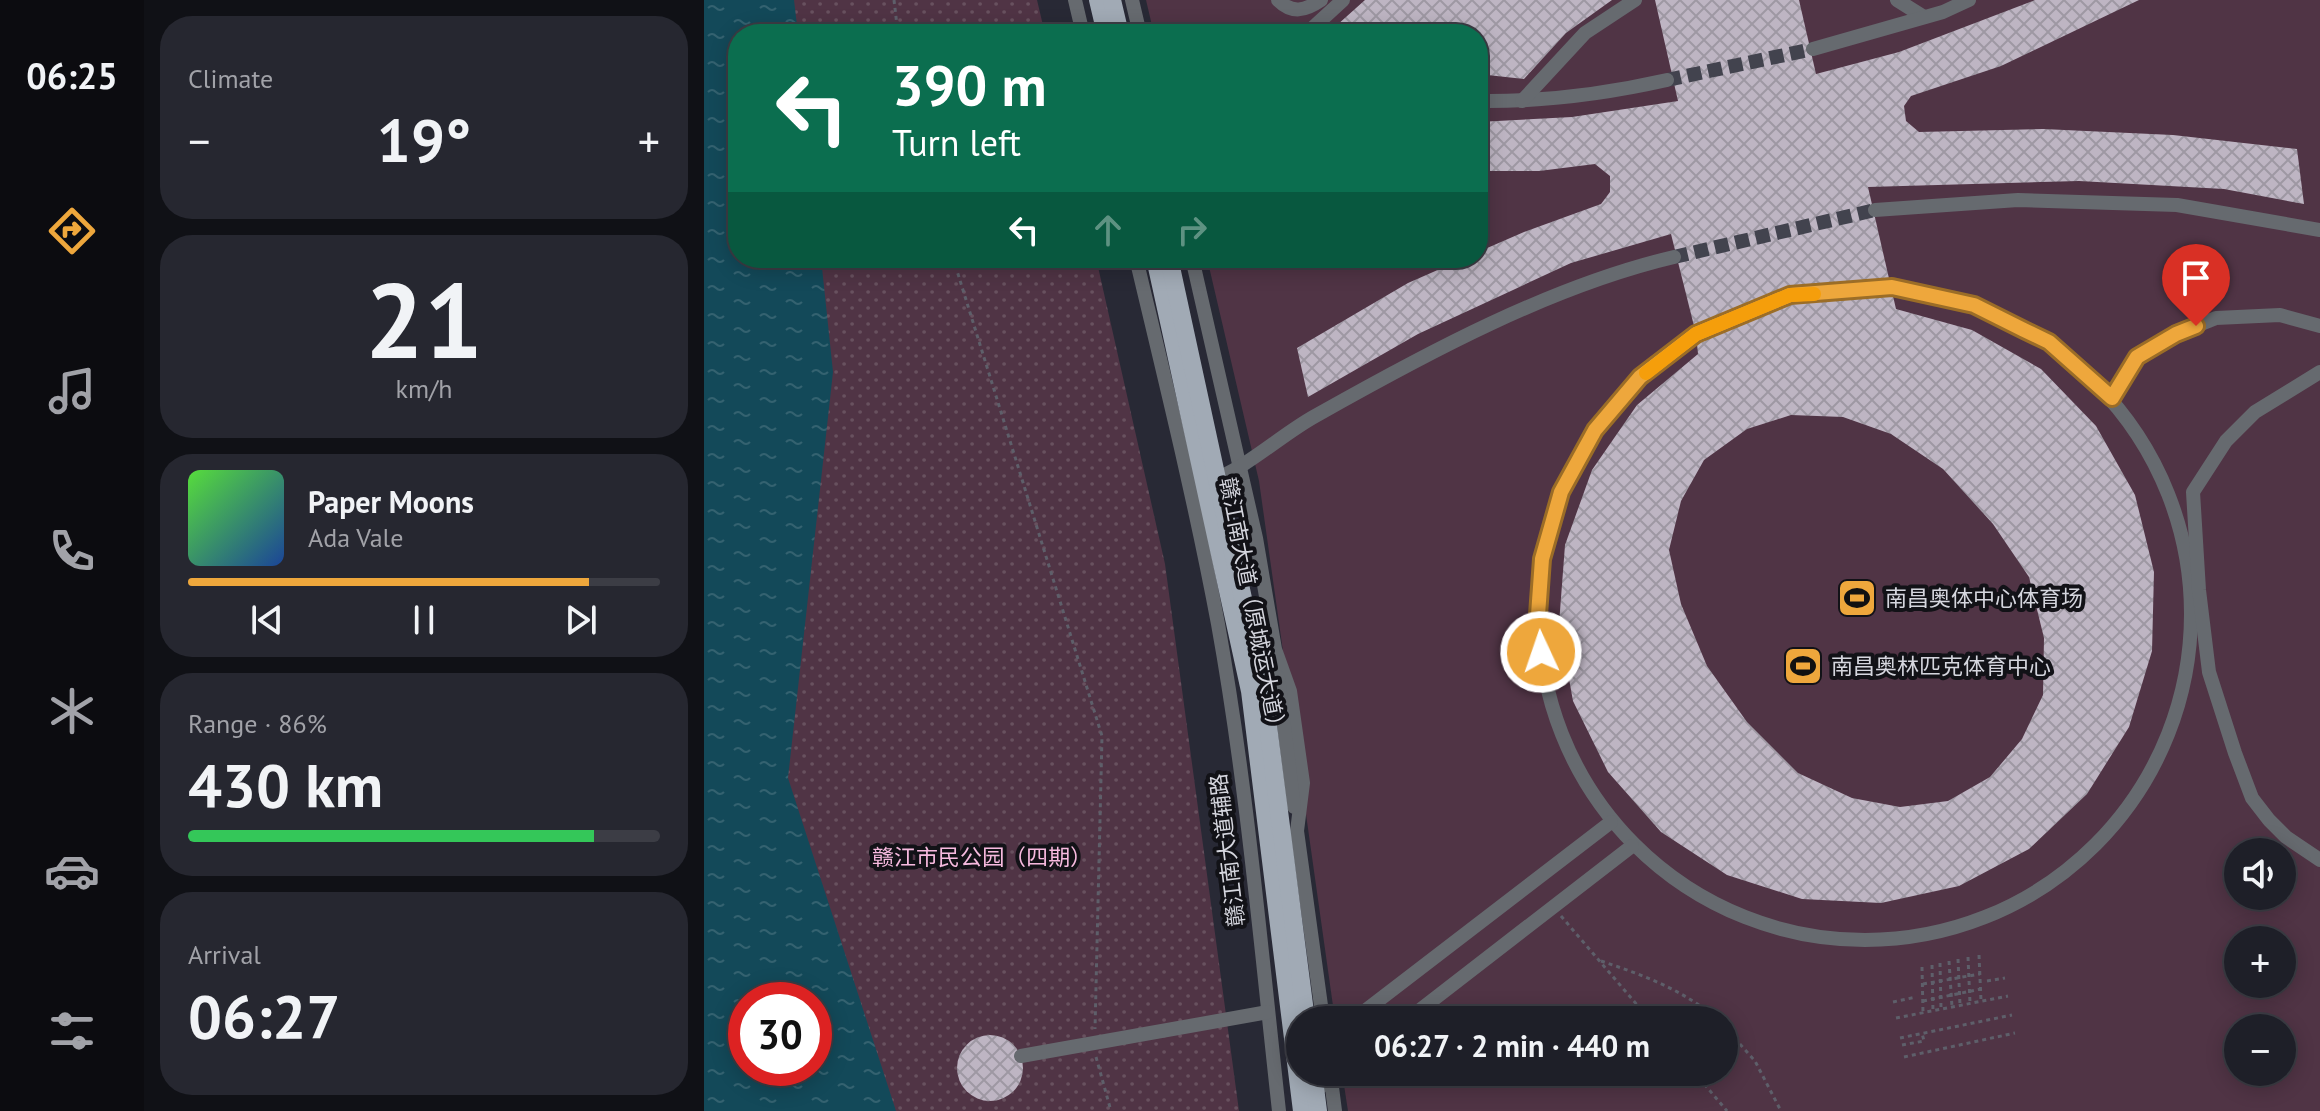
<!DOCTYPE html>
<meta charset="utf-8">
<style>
:root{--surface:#1e1f28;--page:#262730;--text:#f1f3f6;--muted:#a1a2a8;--line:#3c3d45;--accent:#eea73c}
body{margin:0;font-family:"PT Sans","Noto Sans SC",sans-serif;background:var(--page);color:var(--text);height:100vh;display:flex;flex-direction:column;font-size:30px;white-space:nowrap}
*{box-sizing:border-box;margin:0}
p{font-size:26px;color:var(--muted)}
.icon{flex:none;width:44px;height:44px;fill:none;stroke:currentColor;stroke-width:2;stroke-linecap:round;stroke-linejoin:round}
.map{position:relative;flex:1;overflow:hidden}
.drawer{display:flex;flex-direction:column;gap:16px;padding:16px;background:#101116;width:560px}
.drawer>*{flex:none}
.guide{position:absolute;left:24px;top:24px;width:760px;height:244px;border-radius:32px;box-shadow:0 4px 20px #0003,0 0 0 2px var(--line);background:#0b6e4f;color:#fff;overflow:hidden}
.tools{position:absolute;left:1520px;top:838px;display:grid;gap:16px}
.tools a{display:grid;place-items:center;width:72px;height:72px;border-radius:50%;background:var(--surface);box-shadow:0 4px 20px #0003,0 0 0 2px var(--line);font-size:40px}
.speed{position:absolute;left:24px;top:982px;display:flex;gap:16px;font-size:40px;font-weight:700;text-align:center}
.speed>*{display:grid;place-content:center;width:104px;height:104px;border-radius:50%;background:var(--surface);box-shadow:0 4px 20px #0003,0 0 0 2px var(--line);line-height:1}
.speed .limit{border:12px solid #d22;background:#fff;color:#111}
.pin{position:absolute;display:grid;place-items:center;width:68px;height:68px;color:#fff;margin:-82px -34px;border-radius:50% 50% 50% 0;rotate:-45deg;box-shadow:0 0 8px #0007}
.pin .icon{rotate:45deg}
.me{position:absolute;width:88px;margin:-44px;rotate:357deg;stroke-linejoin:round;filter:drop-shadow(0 0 6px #0008)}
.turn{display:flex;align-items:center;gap:28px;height:168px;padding:0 32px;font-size:36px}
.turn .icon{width:104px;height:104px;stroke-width:2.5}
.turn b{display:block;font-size:56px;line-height:68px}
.lanes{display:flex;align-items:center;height:76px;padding:0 32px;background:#0003;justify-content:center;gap:40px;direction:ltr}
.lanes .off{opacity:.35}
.big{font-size:60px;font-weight:800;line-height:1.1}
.drawer .card{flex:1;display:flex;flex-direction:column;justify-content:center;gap:12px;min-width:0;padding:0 28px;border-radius:32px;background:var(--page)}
.drawer .dial{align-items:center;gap:0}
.dial b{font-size:104px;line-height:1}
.song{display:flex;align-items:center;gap:24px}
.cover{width:96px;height:96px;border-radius:12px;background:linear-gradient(135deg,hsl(110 70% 55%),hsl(220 70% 35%))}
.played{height:8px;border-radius:4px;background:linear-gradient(90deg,var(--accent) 85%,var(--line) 85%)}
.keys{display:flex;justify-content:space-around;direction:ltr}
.heat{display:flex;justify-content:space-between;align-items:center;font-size:44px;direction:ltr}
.charge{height:12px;border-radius:6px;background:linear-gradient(90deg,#34c759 86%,var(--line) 0)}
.trip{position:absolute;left:582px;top:1006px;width:452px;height:80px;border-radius:40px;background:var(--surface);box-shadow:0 4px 20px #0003,0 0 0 2px var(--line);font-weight:800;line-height:80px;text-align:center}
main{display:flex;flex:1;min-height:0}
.tab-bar{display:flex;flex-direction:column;width:144px;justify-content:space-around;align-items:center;background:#0c0c10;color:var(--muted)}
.tab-bar .icon{width:56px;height:56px}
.tab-bar .current{color:var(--accent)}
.tab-bar b{font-size:36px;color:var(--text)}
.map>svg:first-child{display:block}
.grass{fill:#503445;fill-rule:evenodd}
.park{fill:url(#park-dots)}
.water{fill:url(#water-ripples);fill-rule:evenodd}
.building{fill:url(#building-cross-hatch);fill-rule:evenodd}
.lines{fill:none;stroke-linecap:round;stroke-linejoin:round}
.minor-tunnel{stroke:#42434e;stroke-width:14;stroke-dasharray:14 7;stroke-linecap:butt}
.path{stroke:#5e5f6a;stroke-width:3;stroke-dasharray:4 4;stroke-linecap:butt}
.minor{stroke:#666a6f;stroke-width:14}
.major{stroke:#a1aab5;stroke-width:18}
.route-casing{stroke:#9b6d27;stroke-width:20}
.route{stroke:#eea73c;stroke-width:14}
.slow{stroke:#f59e0b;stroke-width:14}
.labels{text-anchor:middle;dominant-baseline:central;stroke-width:8;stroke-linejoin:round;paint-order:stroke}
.poi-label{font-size:22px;fill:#d5d6de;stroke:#121217;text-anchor:start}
.street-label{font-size:22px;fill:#d5d6de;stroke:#121217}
.park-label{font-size:22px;fill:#f7badf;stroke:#121217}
</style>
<main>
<nav class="tab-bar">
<b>06:25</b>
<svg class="icon current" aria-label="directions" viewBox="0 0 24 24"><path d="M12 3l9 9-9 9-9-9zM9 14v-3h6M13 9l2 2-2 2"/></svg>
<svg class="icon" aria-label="music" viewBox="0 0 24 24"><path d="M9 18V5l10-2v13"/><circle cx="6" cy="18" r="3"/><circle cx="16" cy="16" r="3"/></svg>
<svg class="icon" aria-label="phone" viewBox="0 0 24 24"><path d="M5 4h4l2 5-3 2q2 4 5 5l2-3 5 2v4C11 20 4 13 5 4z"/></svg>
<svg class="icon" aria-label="climate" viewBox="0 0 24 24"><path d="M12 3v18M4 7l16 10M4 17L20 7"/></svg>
<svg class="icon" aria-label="car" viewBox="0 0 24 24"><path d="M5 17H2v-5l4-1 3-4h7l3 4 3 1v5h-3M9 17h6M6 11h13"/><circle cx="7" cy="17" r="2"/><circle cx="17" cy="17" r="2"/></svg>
<svg class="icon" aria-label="filters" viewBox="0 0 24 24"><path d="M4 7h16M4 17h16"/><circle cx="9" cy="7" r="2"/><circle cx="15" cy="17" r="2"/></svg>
</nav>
<section class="drawer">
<div class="card"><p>Climate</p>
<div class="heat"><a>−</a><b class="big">19°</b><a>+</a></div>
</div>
<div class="card dial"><b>21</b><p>km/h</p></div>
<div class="card">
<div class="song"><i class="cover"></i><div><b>Paper Moons</b><p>Ada Vale</p></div></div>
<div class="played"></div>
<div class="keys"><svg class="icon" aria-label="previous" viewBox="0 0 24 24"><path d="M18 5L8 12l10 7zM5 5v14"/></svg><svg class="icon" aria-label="pause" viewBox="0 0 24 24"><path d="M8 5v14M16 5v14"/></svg><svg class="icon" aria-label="next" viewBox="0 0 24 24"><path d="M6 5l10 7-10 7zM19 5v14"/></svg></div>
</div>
<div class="card"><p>Range · 86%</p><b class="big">430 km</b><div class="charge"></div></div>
<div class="card"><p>Arrival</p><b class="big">06:27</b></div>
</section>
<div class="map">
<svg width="1616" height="1111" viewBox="0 0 1616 1111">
<defs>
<pattern id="park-dots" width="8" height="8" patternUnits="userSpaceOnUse" patternTransform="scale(2)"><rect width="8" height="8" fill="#503445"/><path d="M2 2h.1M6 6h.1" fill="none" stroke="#68515f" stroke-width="1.8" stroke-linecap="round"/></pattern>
<pattern id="water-ripples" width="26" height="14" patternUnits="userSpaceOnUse" patternTransform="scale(2)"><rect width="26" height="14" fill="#134959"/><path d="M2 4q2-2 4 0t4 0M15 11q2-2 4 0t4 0" fill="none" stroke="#346270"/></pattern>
<pattern id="building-cross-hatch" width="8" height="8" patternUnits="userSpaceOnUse" patternTransform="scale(2)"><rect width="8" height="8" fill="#beb5c3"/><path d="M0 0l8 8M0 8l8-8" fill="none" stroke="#9e98a3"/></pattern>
</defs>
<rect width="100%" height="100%" fill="#282935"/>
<path class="grass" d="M442,0h1174v1111h-972l-6,-39h382v-52h-389l-76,-539 -52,-223h271v-224h-324zM1534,852h44v44h-44zM1534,940h44v44h-44zM1534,1028h44v44h-44z"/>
<polygon class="park" points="0,0 333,0 341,34 34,34 34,258 392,258 461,564 535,1111 84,1111 110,1068 110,1000 72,1000"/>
<path class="water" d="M0,0h90l4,34h-60v224h83l12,114 -45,406 108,333h-192zM42,1000h68v68h-68z"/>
<g class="building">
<polygon points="661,0 908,0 862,33 820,79 774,74 774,34 623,34"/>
<path d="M951,0h144l17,74 83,-22 136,-52h104l-138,66 -90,30 -7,10 2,15 13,11 124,-3 130,6 124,14 7,55 -80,-15 -145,-8 -211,6 28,122 76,21 69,39 55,57 39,69 19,77 -2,79 -23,76 -42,67 -58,55 -70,37 -78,17 -79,-4 -75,-24 -66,-43 -53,-60 -35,-71 -14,-77 6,-79 27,-75 45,-65 61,-51 -2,-20 -25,-100 -100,29 -153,71 -110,63 -11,-49 111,-65 57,-25h13v-6l46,-20 77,-28 9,-12v-16l-15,-12 -56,7h-61v-49l94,-5 106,-16zM1087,415l52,2 48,17 52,35 50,55 36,53 15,61 -1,57 -21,44 -32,38 -42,24 -48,6 -48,-9 -54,-25 -51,-51 -40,-56 -26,-62 -12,-54 12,-49 23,-41 43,-31z"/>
<circle cx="286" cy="1068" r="33"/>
</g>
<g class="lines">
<g class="minor-tunnel">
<polyline points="963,80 1109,49"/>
<polyline points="970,257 1171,210"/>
</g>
<g class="path">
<polyline points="190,0 194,34"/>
<polyline points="249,258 398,736 391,1029"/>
<polyline points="857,916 946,1020"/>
<polyline points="1275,955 1277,1001"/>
<polyline points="1264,957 1266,1003"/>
<polyline points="1254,959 1256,1005"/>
<path d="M897,961c42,14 83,29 117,59"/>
<polyline points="1245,961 1248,1007"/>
<polyline points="1236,963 1237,1009"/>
<polyline points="1228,965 1229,1011"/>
<polyline points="1218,967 1219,1013"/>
<polyline points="1283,981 1301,978"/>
<polyline points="1219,984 1276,974"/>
<polyline points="1219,1001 1277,989"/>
<polyline points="1189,1002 1212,997"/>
<polyline points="1192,1018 1304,996"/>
<polyline points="1020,1026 1051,1061 1077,1111"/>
<polyline points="1196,1038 1308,1015"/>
<polyline points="1198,1045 1220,1041 1218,1033"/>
<polyline points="392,1057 407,1111"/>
<polyline points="1200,1057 1311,1033"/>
<polyline points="990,1072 1023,1111"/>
</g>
<g class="minor">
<polyline points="371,0 379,34"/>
<polyline points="428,0 436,34"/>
<path d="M574,0c14,14 27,11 43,0"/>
<polyline points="1193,0 1220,17"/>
<polyline points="602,34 639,0"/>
<polyline points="1109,49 1239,12 1265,0"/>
<path d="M774,101c64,1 127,-7 189,-21"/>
<polyline points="818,101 881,33 931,0"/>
<polyline points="1171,210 1314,200 1473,205 1616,230"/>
<path d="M432,258c29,122 59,243 82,366 29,161 43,325 61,487"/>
<polyline points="488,258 552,538 571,649 586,691 599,783 593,831 619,1020"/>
<circle cx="1161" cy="614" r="326"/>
<polyline points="1616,372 1551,412 1522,441 1489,492 1495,590 1505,672 1531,753 1548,798 1565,820 1582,837 1616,860"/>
<polyline points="1408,398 1433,357 1472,334 1512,318 1576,315 1616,326"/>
<path d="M504,482c40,-14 72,-47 109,-67 110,-62 234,-129 357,-158"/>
<polyline points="574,677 590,807"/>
<polyline points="649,1020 907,822"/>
<polyline points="703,1020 928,846"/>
<polyline points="317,1056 564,1012"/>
<polyline points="626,1072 631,1111"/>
<polyline points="606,1095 636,1072"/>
</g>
<g class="major">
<polyline points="394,0 402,34"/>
<polyline points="408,0 416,34"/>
<polyline points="451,258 546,691 598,1111"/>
<polyline points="465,258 560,695 602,1020"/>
<polyline points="609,1072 614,1111"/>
</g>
</g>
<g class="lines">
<defs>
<polyline id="route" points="837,652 833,629 838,559 857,492 891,430 936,377 992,334 1086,295 1188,287 1270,305 1320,330 1345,342 1408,398 1433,357 1472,334 1492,326"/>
</defs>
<use href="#route" class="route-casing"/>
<use href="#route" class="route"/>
<polyline class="slow" points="942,373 992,334 1086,295 1110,294"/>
</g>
<defs>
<symbol id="stadium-square" viewBox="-11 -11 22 22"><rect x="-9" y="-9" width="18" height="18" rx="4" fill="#eea73c" stroke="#121217"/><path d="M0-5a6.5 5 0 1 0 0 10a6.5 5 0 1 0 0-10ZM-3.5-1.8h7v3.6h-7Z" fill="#111"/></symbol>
</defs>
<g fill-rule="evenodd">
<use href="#stadium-square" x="1131" y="576" width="44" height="44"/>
<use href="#stadium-square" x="1077" y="644" width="44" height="44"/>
</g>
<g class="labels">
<g class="poi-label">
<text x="1181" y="598">南昌奥体中心体育场</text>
<text x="1127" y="666">南昌奥林匹克体育中心</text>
</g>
<g class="street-label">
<text transform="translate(549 607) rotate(79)">赣江南大道（原城运大道）</text>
<text transform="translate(523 850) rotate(-97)">赣江南大道辅路</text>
</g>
<g class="park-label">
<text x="278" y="857">赣江市民公园（四期）</text>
</g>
</g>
</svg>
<div class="tools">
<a><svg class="icon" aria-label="sound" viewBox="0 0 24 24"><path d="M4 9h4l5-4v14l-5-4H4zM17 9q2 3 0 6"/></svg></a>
<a>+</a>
<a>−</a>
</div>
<div class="speed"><div class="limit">30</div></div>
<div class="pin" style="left:1492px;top:326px;background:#d93025"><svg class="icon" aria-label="arrive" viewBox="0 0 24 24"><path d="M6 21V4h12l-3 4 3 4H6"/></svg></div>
<svg class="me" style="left:837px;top:652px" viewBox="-20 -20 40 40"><circle r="17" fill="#eea73c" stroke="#fff" stroke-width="3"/><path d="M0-11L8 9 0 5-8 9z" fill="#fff"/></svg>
<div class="trip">06:27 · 2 min · 440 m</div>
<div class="guide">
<div class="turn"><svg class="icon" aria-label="left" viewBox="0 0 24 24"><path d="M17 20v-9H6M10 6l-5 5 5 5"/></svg><div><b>390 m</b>Turn left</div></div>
<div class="lanes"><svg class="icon" aria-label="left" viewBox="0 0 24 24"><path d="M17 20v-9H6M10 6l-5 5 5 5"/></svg><svg class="icon off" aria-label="ahead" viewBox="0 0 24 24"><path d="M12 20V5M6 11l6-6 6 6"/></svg><svg class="icon off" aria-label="right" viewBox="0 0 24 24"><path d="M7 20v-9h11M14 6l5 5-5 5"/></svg></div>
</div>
</div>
</main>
